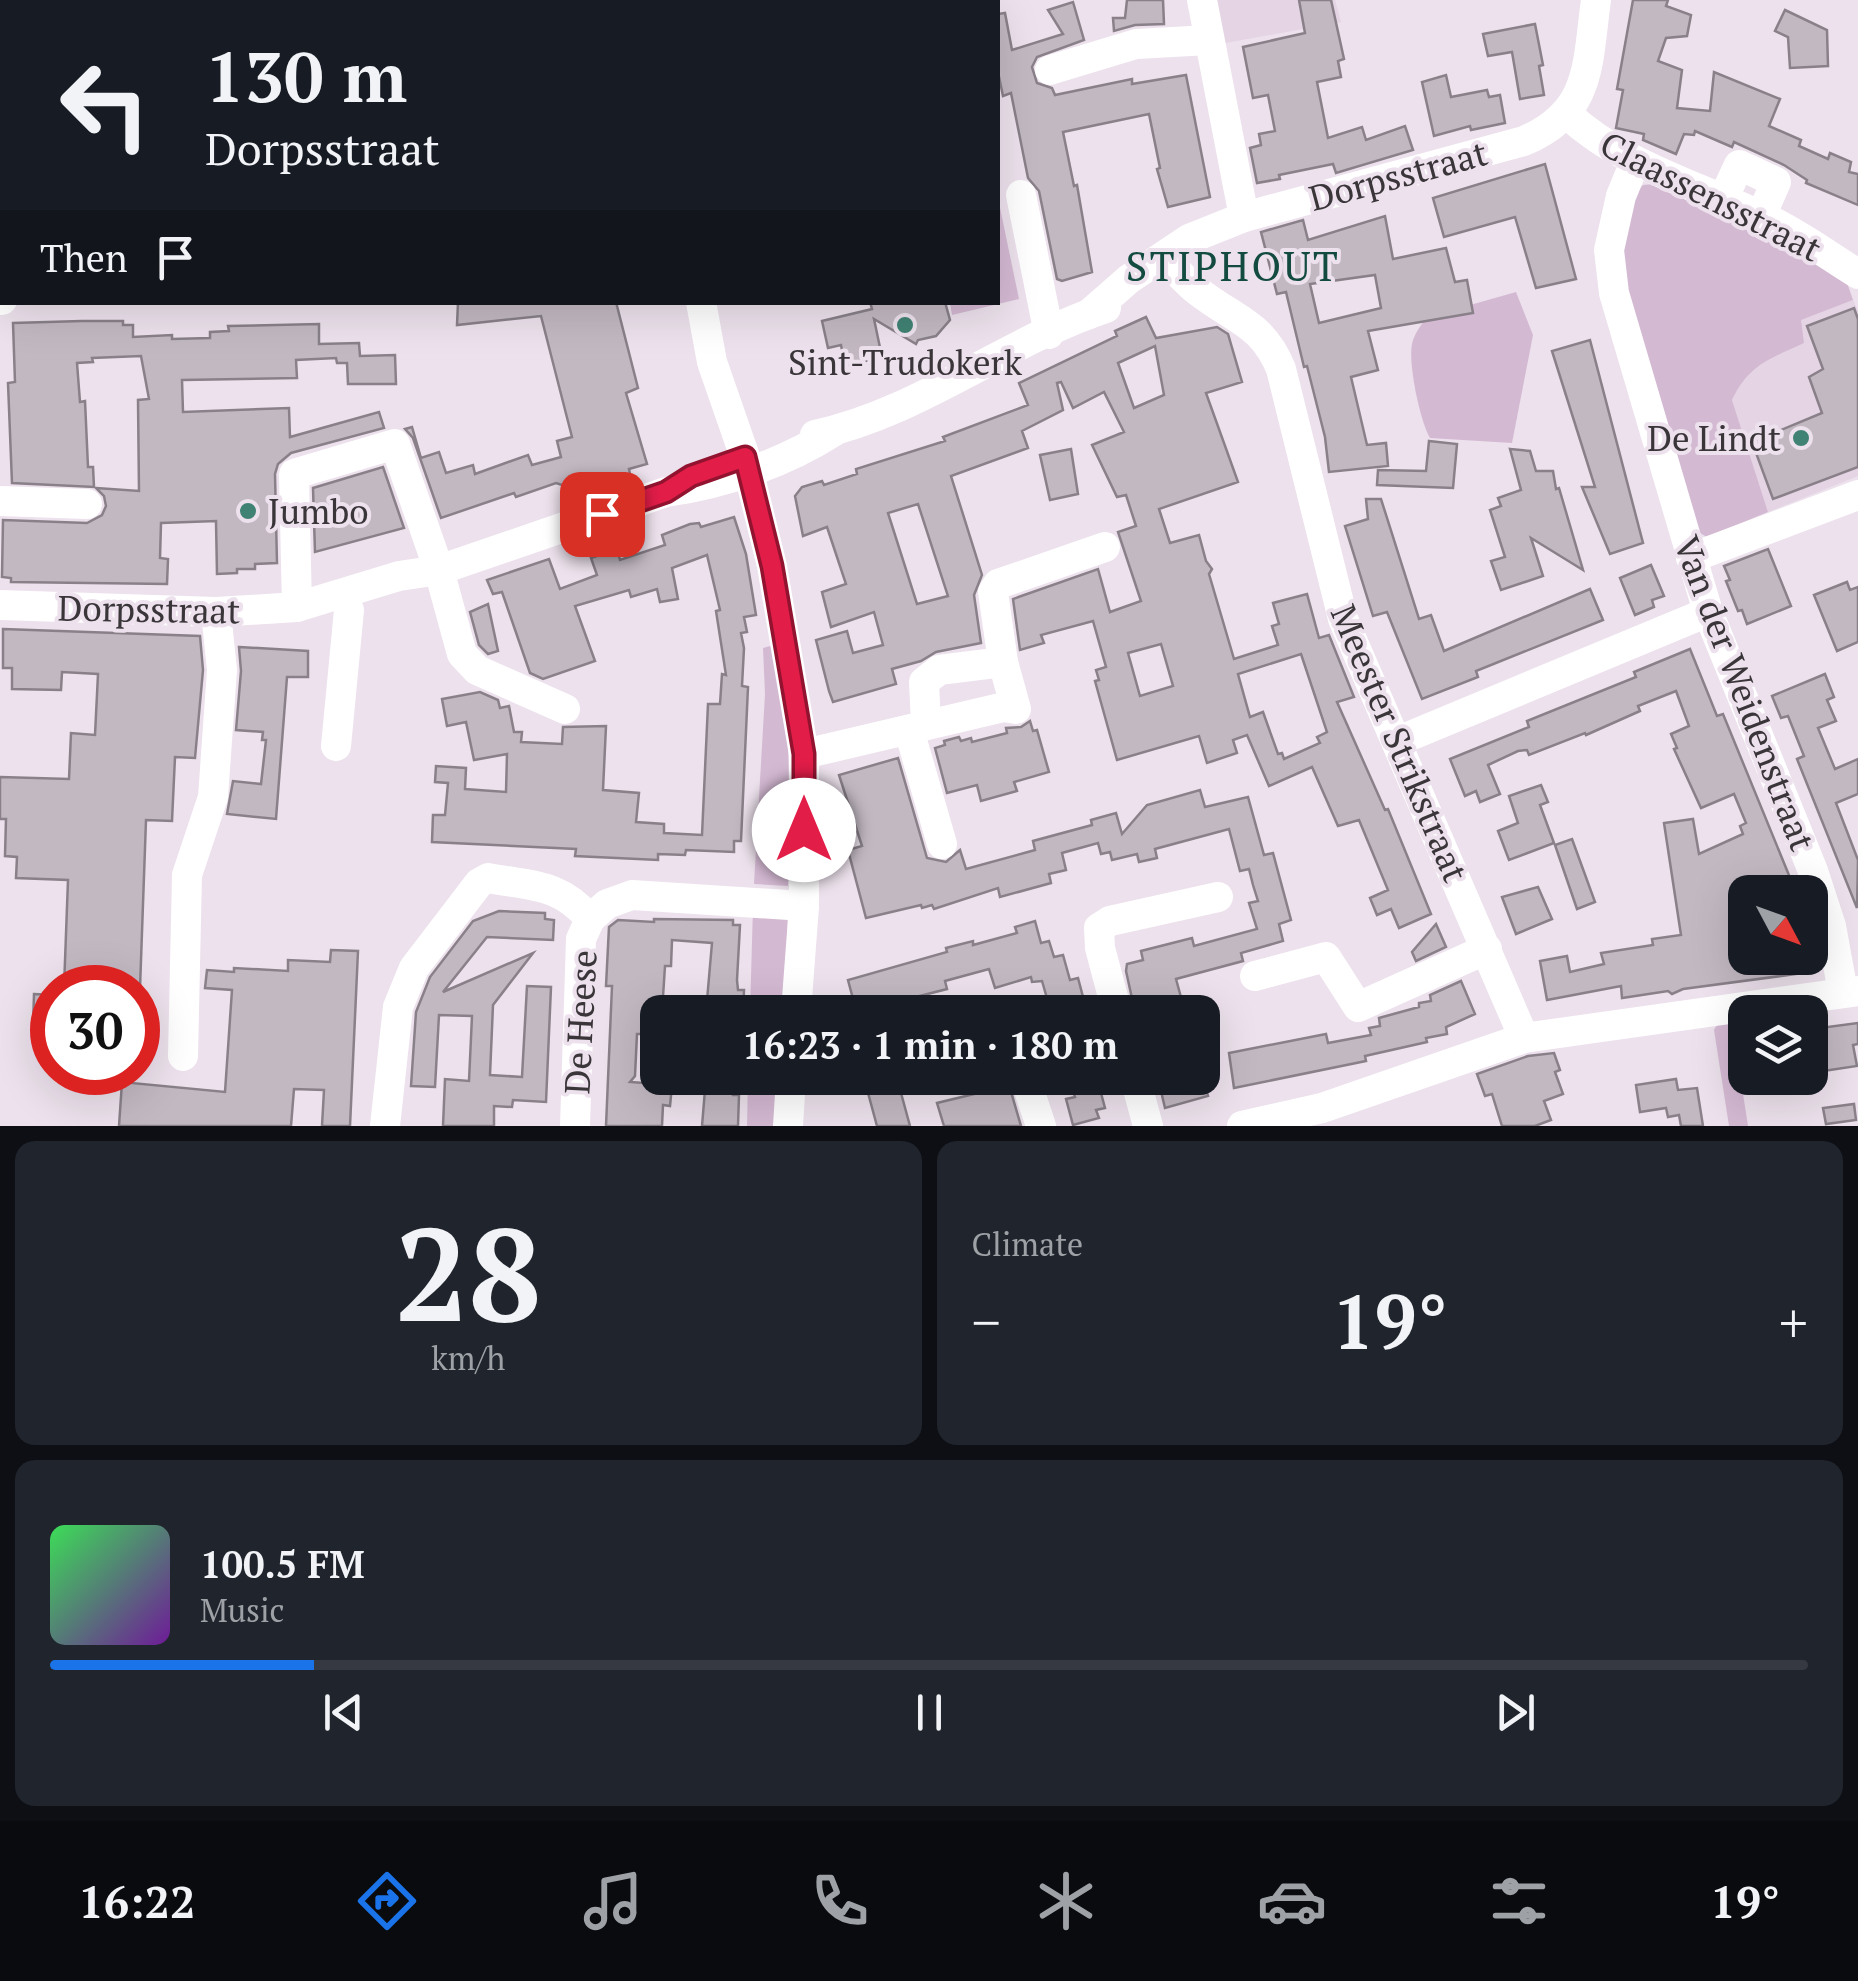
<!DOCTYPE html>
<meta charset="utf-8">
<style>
:root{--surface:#171b24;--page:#20242c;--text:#f1f3f6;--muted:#9ea1a6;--line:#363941;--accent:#1a73e8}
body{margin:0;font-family:"PT Serif",serif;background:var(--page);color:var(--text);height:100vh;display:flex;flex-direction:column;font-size:38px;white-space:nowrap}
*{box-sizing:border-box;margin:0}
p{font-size:32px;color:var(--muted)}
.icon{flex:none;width:55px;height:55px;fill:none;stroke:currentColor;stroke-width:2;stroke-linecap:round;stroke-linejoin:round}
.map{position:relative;height:1126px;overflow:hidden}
.drawer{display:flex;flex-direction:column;gap:15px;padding:15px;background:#0d0f14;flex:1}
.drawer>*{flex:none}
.guide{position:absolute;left:0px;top:0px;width:1000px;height:305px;box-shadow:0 10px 40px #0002;background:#171b24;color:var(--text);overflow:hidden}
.needle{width:65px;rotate:131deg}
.fabs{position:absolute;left:1728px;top:875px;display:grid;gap:20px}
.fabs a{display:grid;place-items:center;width:100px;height:100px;border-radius:20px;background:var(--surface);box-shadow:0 10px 40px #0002;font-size:50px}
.speed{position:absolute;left:30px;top:965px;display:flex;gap:20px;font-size:50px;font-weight:700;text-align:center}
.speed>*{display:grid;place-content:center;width:130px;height:130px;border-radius:50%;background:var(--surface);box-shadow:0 10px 40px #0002;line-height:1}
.speed .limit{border:15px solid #d22;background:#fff;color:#111}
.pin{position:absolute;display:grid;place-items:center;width:85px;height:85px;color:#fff;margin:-42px;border-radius:20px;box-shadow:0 5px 15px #0006}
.me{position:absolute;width:110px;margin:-55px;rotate:0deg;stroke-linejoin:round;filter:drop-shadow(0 0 8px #0008)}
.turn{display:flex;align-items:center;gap:35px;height:210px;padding:0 40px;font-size:45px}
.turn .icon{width:130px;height:130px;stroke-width:2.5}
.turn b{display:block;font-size:70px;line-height:85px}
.then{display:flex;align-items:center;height:95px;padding:0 40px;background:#0003;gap:20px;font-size:38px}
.big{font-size:75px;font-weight:700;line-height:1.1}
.drawer .tile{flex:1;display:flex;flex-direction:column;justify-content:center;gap:15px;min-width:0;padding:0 35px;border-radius:20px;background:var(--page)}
.drawer .dial{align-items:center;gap:0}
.dial b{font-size:130px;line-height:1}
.song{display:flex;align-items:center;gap:30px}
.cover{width:120px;height:120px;border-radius:15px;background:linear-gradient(135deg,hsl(130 70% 55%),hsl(280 70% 35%))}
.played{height:10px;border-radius:5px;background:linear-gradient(90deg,var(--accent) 15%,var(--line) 15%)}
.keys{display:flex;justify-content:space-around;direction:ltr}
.heat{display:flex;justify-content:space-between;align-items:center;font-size:55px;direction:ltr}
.drawer .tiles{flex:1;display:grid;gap:15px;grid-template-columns:1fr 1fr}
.tile:last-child{grid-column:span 2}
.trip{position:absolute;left:640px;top:995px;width:580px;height:100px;border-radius:20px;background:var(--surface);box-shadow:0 10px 40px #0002;font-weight:700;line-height:100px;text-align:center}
.tab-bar{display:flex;height:160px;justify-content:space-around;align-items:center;background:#090b0e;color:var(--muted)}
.tab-bar .icon{width:70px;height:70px}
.tab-bar .current{color:var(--accent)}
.tab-bar b{font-size:45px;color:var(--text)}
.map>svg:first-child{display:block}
.built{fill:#e4d4e4}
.green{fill:#d4b9d3}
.building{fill:#c2b8c2;stroke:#898089;stroke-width:2.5;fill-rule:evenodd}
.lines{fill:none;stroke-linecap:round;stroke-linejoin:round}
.minor{stroke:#fff;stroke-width:30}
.route-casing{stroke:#92132f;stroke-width:25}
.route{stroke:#e11d48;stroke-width:18}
.poi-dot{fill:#408273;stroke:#ece1ec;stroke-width:4}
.labels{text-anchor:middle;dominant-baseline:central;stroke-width:8;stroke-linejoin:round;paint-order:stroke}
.street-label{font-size:35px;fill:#393539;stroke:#ece1ec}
.poi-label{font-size:35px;fill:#393539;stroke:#ece1ec}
.quarter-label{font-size:40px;letter-spacing:2.5px;fill:#134b40;stroke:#ece1ec}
</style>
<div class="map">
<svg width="1858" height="1126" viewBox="0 0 1858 1126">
<rect width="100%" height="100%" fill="#ece1ec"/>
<g class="built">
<polygon points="1214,0 1335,0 1341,22 1220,44"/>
<polygon points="1853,300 1858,311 1858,476 1768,512 1732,400 1742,379 1761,364 1800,320"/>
</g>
<g class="green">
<path d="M1654,184l71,27 119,63 9,26 -52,20 3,23c-34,16 -55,21 -72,57l36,112 -61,25 -9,-5 -51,-156 -27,-121 16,-63 7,-7z"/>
<polygon points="998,198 1019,299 952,315 950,303 998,302"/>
<path d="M1516,292l17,43 -21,108 -82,-5c-10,-17 -22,-74 -18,-94 2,-10 9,-20 16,-27z"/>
<path d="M777,644c15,80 12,161 11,242l-34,-2 11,-190 -2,-46z"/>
<polygon points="753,907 788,909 785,1012 750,1012"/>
<polygon points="1726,1021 1732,1026 1734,1036 1748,1126 1729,1126 1714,1030 1719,1022"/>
<polygon points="748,1078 782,1078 779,1126 747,1126"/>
</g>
<g class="building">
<polygon points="1127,0 1163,0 1164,24 1135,25 1114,31 1113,18 1125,18"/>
<polygon points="1299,0 1331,0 1344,59 1338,61 1341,77 1317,82 1328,138 1362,127 1366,140 1405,126 1413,150 1336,173 1333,164 1279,175 1280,179 1257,183 1250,148 1261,145 1259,134 1275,131 1268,95 1253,98 1243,47 1305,33"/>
<polygon points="1633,0 1668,0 1666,6 1691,15 1687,36 1666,38 1658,61 1682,70 1677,108 1710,111 1714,72 1780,99 1769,126 1801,140 1799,146 1828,159 1830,153 1851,162 1849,172 1858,174 1858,205 1806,183 1807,180 1784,165 1734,142 1732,147 1695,131 1694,135 1684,134 1676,154 1643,140 1644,134 1616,128 1623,90 1617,89"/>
<polygon points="1073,2 1084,40 1037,57 1032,67 1037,83 1052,88 1055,95 1132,79 1132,84 1186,75 1210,197 1168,207 1157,169 1160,168 1149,114 1063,132 1074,186 1077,185 1092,272 1062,281 1057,279 1039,191 1028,178 1011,93 1003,96 998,72 998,14 1005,13 1012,50 1063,34 1048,10"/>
<polygon points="1785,10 1827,30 1828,66 1790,68 1788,37 1775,31"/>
<polygon points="1535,24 1543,65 1539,66 1544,95 1520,99 1512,52 1488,56 1483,34"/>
<polygon points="1446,75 1451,97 1487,90 1489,97 1500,95 1505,123 1471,130 1470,126 1434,136 1422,82"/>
<polygon points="1545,164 1576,279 1536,288 1515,217 1444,237 1433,198"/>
<path d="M1385,216l8,43 53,-11 9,34 12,-2 6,33 -105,18 10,39 -27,7 16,68 19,-2 2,23 -59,6 -4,-35 -18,-71 -3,1 -18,-75 -9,2 -16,-62 42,-12 5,20zM1375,275l6,33 -62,15 -9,-39z"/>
<polygon points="458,302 616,302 638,388 626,393 647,464 629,469 630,474 605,481 603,475 562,485 556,483 516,497 514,493 441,518 413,438 405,429 412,427 421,458 439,452 446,473 473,465 475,474 528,455 532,465 561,457 557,441 572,437 541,316 457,325"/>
<polygon points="870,302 945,302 950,320 936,336 918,340 916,344 874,319 882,357 845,366 841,345 828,348 822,321 872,309"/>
<polygon points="1854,308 1858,319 1858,467 1773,499 1752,442 1822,413 1809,377 1823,369 1807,326"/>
<path d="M1146,317l10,21 61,-11 11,7 14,48 -36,11 32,89 -79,27 11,34 29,-8 7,26 6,8 -3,5 25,85 44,-14 -6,-19 7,-2 -6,-21 34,-9 12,44 10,-3 25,62 -17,5 48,108 3,-1 43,105 -32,14 -8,-19 -14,6 -7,-17 18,-8 -29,-70 -21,6 -26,-59 -43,19 -22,-51 -14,5 4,13 -30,10 -8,-27 -82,24 -22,-79 4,-1 -3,-10 10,-3 -13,-46 -52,14 3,8 -24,7 -7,-51 85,-30 12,43 31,-11 -23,-69 18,-6 -10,-31 -9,2 -25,-52 32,-13 -20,-40 -31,16 -12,-26 -4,1 6,27 -41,21 6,17 -77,28 31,99 -8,20 7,48 -45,9 -15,9 -29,8 4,15 -63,18 -4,-11 -13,-51 31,-9 6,22 30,-8 -9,-33 -43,15 -9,-35 24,-8 -19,-57 -24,9 -8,-40 7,-9 20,-6 2,4 33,-11 -1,-5 89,-28 -2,-4 85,-32 -9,-22 98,-47 -2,-5zM1155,346l9,49 -30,13 -16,-45zM918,504l30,92 -31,8 -29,-91zM1161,644l12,42 -33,10 -12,-43zM1301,654l26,78 -10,5 3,6 -36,16 -2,-6 -4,1 -15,-42 -13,5 -12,-43z"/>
<polygon points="82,321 123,321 123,325 133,325 133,337 172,335 172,339 210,338 210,332 229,331 228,326 319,324 319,344 359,343 360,356 395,355 396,384 348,384 347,363 337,363 336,358 296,360 297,378 182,380 183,412 289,408 290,437 379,412 384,428 291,453 278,464 275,474 277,563 255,564 255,569 237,569 237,573 217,574 216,521 161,523 160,558 168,559 167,584 11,582 11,578 2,577 3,520 87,523 102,515 106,506 104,496 96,488 139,491 138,400 149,399 141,356 92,358 93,362 77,363 80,402 85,401 88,467 93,467 94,487 12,483 8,383 15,382 13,323"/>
<polygon points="1590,340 1643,543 1610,554 1582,487 1595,487 1552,351"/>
<polygon points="1429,441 1457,444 1453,488 1377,485 1378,470 1426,471"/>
<polygon points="1071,449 1078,494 1050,500 1040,455"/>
<polygon points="1510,449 1530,451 1536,471 1553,471 1556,489 1559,488 1583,570 1531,538 1543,576 1501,590 1491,561 1505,557 1490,510 1501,506 1498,498 1521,490"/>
<polygon points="383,467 404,528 315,552 313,488"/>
<polygon points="1366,499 1381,499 1419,619 1431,615 1444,651 1590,589 1603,620 1476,671 1478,677 1422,699 1387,612 1373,616 1345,526 1368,519"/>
<polygon points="734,517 746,554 756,615 744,617 747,632 741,633 744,648 742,686 748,687 741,841 734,841 734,852 686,850 685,855 658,854 658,860 575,856 576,849 432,842 433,815 445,815 448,783 435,782 436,766 466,768 465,789 506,792 507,754 474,760 466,722 447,726 442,699 480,692 498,700 500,708 509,706 514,732 522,732 521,742 562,744 563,727 606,726 603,790 639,793 636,822 664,824 664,833 702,835 708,704 720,704 722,674 726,675 716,611 720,610 707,555 672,568 678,599 660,602 657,589 631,597 629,590 575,606 595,661 543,679 530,673 502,592 493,594 487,580 549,559 560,589 597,575 591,558 617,549 620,560 665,545 662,535 690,524 699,523 701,527"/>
<polygon points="1768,549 1791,606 1747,624 1742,610 1738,611 1726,581 1730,580 1724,566"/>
<polygon points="1651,565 1664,596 1652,600 1654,607 1635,615 1620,578"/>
<polygon points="1847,582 1850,590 1858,587 1858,642 1837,651 1814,595"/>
<polygon points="488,604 498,651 488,654 479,645 470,612"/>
<polygon points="3,629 200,636 203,670 195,758 175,757 172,821 146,820 140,988 64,988 68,880 16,878 17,857 5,856 6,819 0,819 0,777 69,779 71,733 95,735 98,674 62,672 61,690 12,689 12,668 3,668"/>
<polygon points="239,647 308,651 308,677 287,677 276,819 227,814 233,781 261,784 266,740 262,740 263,732 236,730 241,671"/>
<polygon points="1690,649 1717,716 1723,714 1793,885 1775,892 1745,892 1745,896 1736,899 1744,958 1793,958 1796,974 1683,989 1672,994 1668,991 1622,998 1621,986 1547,1000 1540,961 1567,956 1570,972 1604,964 1601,953 1653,945 1652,939 1681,935 1664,823 1693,819 1699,854 1743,834 1740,826 1746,823 1734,794 1701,808 1674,749 1677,748 1671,734 1689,726 1676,691 1638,706 1640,711 1586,735 1585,733 1529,755 1527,750 1518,751 1488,765 1500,794 1480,802 1476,791 1465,796 1450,759 1529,727 1527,721 1636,677 1634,672"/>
<polygon points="1825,674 1834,697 1827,700 1836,721 1818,728 1835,769 1858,759 1858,794 1836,803 1858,860 1857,908 1797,759 1804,756 1788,716 1781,718 1772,696"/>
<polygon points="1030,721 1033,731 1037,730 1049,772 1014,782 1017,791 981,801 977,785 947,793 935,748 945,745 944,741 959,737 961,741 971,738 972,742 1007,733 1006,728 1021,727"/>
<polygon points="898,758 927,858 946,862 960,850 966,869 1035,850 1033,841 1092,825 1091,820 1116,813 1122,834 1147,805 1200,790 1205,807 1248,797 1264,855 1273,853 1291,920 1279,924 1283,941 1241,953 1243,961 1176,979 1185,1012 1135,1012 1126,971 1127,964 1143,960 1141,951 1192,938 1194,946 1257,929 1249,903 1258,901 1253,885 1249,869 1240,871 1229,829 1155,849 1157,858 1139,862 1137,854 1112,860 1110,852 1101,854 1098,843 1062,853 1066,870 1049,874 1051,883 1000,897 998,888 934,909 932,905 922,908 921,905 866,918 848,850 862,846 839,775"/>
<polygon points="1541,785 1548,802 1540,805 1554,843 1509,860 1498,831 1518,823 1509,796"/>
<polygon points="1572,839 1595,902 1577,909 1555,845"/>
<polygon points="1538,887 1552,919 1516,934 1502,897"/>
<polygon points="499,911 545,913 545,919 554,920 553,940 487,937 443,992 533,953 493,1005 490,1075 522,1077 527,986 551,987 546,1102 513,1100 512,1107 494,1106 494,1126 443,1126 445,1079 469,1081 472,1016 439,1015 435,1087 411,1086 416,1012 430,977 473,921"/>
<polygon points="654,919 733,920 733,925 740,925 737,980 738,990 744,990 743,1012 706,1012 712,943 672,940 671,966 665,966 662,1012 645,1012 644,1034 637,1034 635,1076 630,1082 672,1085 670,1106 663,1105 662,1126 606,1126 612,986 606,986 609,927 618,920 654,922"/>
<polygon points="1035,921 1041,943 1049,941 1054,957 1063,955 1070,980 1078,978 1083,997 1076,999 1079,1012 1051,1012 1042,981 1032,982 1031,977 995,988 989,969 945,981 947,989 912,998 915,1010 876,1012 874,1004 856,1010 848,980 947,952 946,948 973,941 973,945 1017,933 1015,927"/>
<polygon points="1436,924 1446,947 1416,961 1412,952"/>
<polygon points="331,950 358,951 350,1126 322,1126 324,1090 294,1089 291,1126 119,1126 122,1082 225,1092 232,990 205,988 207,970 234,972 234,968 288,971 288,960 330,962"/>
<polygon points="1461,981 1475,1014 1446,1027 1447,1034 1426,1038 1427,1042 1365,1056 1366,1061 1234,1088 1229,1053 1326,1034 1328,1043 1371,1035 1369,1028 1380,1026 1379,1018 1419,1007 1419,1003 1431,1001 1430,995"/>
<polygon points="34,994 52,995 52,1028 33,1027"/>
<polygon points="1858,1023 1858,1044 1853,1045 1857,1066 1810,1073 1810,1045 1823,1043 1820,1028"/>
<polygon points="1554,1053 1560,1070 1555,1072 1563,1094 1544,1101 1551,1120 1535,1126 1502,1126 1492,1094 1485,1096 1477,1074 1528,1056"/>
<polygon points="706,1078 734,1078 733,1095 739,1095 738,1126 702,1126"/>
<polygon points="864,1078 939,1078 939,1083 901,1093 910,1126 877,1126"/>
<polygon points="970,1078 1007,1078 1021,1126 944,1126 937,1103 974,1094"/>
<polygon points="1069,1078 1097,1078 1105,1108 1096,1110 1099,1118 1073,1125 1066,1099 1075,1097"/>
<polygon points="1163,1078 1203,1078 1208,1096 1165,1108 1161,1091 1167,1089"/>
<polygon points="1676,1079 1678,1090 1697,1088 1703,1126 1681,1126 1679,1115 1668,1117 1666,1108 1640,1112 1636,1085"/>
<polygon points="1854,1104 1856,1120 1826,1124 1823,1108"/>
</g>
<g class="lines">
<g class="minor">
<polyline points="477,0 492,2"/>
<polyline points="670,0 670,2"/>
<polyline points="1202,0 1244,217"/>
<polyline points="371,2 372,0"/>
<polyline points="574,2 583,0"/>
<polyline points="1050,70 1136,44 1209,40"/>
<path d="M1567,114c56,52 130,71 198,104 33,15 62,37 93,56"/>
<polyline points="1635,162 1621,196 1609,250 1614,293 1708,612 1813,871 1831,926 1843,992"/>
<polyline points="1021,195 1049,334"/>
<polyline points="1723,199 1739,165 1776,182 1761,216"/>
<path d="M1164,256c12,14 24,29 39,39 35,26 60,30 78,74l62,250 181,419"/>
<polyline points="0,300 2,300"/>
<polyline points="701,302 712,362 745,457 772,566 804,754 804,906 796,1012"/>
<path d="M1089,314l40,-35 60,-40 55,-22 280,-76c68,-29 63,-76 72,-141"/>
<path d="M815,435c104,-22 191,-94 291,-127"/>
<polyline points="0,501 87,504"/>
<polyline points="1691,558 1858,495"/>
<path d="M0,605l216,7 81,-5 102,-31 40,-6 227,-78c58,-8 118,-29 167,-60"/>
<polyline points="297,607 294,474 395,444 439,570 462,654 477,670 565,709"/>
<polyline points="926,725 924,682 939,670 1003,662"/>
<polyline points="909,730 942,844"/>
<polyline points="1398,741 1708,612"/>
<polyline points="336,746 349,610"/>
<polyline points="804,754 1004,707 1016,709 1003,662 993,592 998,584 1105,547"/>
<polyline points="1255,976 1326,957 1358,1007 1487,949"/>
<polyline points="1117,1012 1100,948 1099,928 1110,921 1218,897"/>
<polyline points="183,1056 187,875 213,797 222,670 216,612"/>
<polyline points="1025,1078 1041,1126"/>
<polyline points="1135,1078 1148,1126"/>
<path d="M385,1126l13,-119 16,-39 65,-85 9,-5c43,8 72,5 102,41l17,-15 25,-9 172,11"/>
<polyline points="575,1126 581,939 590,919"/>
<polyline points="788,1126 791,1078"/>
<polyline points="1242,1126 1322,1108 1524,1038 1858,991"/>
</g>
</g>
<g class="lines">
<defs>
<polyline id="route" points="602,514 666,492 691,476 745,457 772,566 804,754 804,830"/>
</defs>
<use href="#route" class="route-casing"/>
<use href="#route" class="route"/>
</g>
<g class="poi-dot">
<circle cx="905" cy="325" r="10"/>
<circle cx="1801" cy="438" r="10"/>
<circle cx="248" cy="511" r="10"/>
</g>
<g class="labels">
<g class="street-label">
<text transform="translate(1398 175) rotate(-15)">Dorpsstraat</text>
<text transform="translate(1711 196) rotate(27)">Claassensstraat</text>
<text transform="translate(149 609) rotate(1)">Dorpsstraat</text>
<text transform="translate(1745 693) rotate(69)">Van der Weidenstraat</text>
<text transform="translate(1400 743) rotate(67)">Meester Strikstraat</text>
<text transform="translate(580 1022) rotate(-87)">De Heese</text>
</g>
<g class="poi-label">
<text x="905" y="362">Sint-Trudokerk</text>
<text x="1781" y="438" text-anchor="end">De Lindt</text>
<text x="268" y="511" text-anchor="start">Jumbo</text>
</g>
<g class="quarter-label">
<text x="1233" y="265">STIPHOUT</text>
</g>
</g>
</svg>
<div class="fabs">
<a><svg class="needle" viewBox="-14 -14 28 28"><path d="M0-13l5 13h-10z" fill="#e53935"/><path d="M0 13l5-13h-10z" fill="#9ea1a6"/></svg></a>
<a><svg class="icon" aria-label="layers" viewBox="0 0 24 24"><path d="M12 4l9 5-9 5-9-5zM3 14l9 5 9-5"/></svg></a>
</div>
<div class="speed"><div class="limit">30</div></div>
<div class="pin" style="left:602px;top:514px;background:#d93025"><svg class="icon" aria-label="arrive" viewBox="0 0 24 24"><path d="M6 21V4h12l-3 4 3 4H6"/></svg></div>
<svg class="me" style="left:804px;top:830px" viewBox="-20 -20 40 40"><circle r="19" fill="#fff"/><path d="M0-13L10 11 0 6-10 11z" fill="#e11d48"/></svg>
<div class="trip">16:23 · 1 min · 180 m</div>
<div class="guide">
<div class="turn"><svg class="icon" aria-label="left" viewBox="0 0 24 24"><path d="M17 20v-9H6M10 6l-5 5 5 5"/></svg><div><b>130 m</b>Dorpsstraat</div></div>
<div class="then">Then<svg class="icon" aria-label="arrive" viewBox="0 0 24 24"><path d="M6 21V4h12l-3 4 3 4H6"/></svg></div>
</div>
</div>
<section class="drawer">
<div class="tiles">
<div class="tile dial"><b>28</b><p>km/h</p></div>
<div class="tile"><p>Climate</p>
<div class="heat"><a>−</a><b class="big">19°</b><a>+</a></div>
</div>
<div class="tile">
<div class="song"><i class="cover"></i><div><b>100.5 FM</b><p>Music</p></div></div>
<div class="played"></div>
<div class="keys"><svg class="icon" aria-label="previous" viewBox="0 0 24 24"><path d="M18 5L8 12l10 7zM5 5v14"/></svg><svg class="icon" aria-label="pause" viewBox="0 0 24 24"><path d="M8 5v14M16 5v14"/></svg><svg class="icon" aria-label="next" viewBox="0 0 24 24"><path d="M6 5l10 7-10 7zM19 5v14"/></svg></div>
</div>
</div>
</section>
<nav class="tab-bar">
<b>16:22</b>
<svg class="icon current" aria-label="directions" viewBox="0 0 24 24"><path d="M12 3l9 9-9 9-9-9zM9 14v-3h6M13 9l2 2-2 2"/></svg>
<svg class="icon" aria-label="music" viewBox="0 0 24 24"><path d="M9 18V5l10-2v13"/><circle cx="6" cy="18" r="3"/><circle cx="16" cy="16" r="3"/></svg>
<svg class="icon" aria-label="phone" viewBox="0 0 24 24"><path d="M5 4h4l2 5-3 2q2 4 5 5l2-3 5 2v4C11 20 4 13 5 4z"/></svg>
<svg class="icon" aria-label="climate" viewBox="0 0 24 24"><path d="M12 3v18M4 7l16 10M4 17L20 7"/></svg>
<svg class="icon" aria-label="car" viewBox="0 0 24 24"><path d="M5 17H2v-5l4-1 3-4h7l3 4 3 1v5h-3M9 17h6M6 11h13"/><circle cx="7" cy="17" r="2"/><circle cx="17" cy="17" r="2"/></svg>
<svg class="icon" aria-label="filters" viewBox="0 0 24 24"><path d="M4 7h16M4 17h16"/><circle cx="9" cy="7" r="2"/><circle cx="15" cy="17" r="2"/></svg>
<b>19°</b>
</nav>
